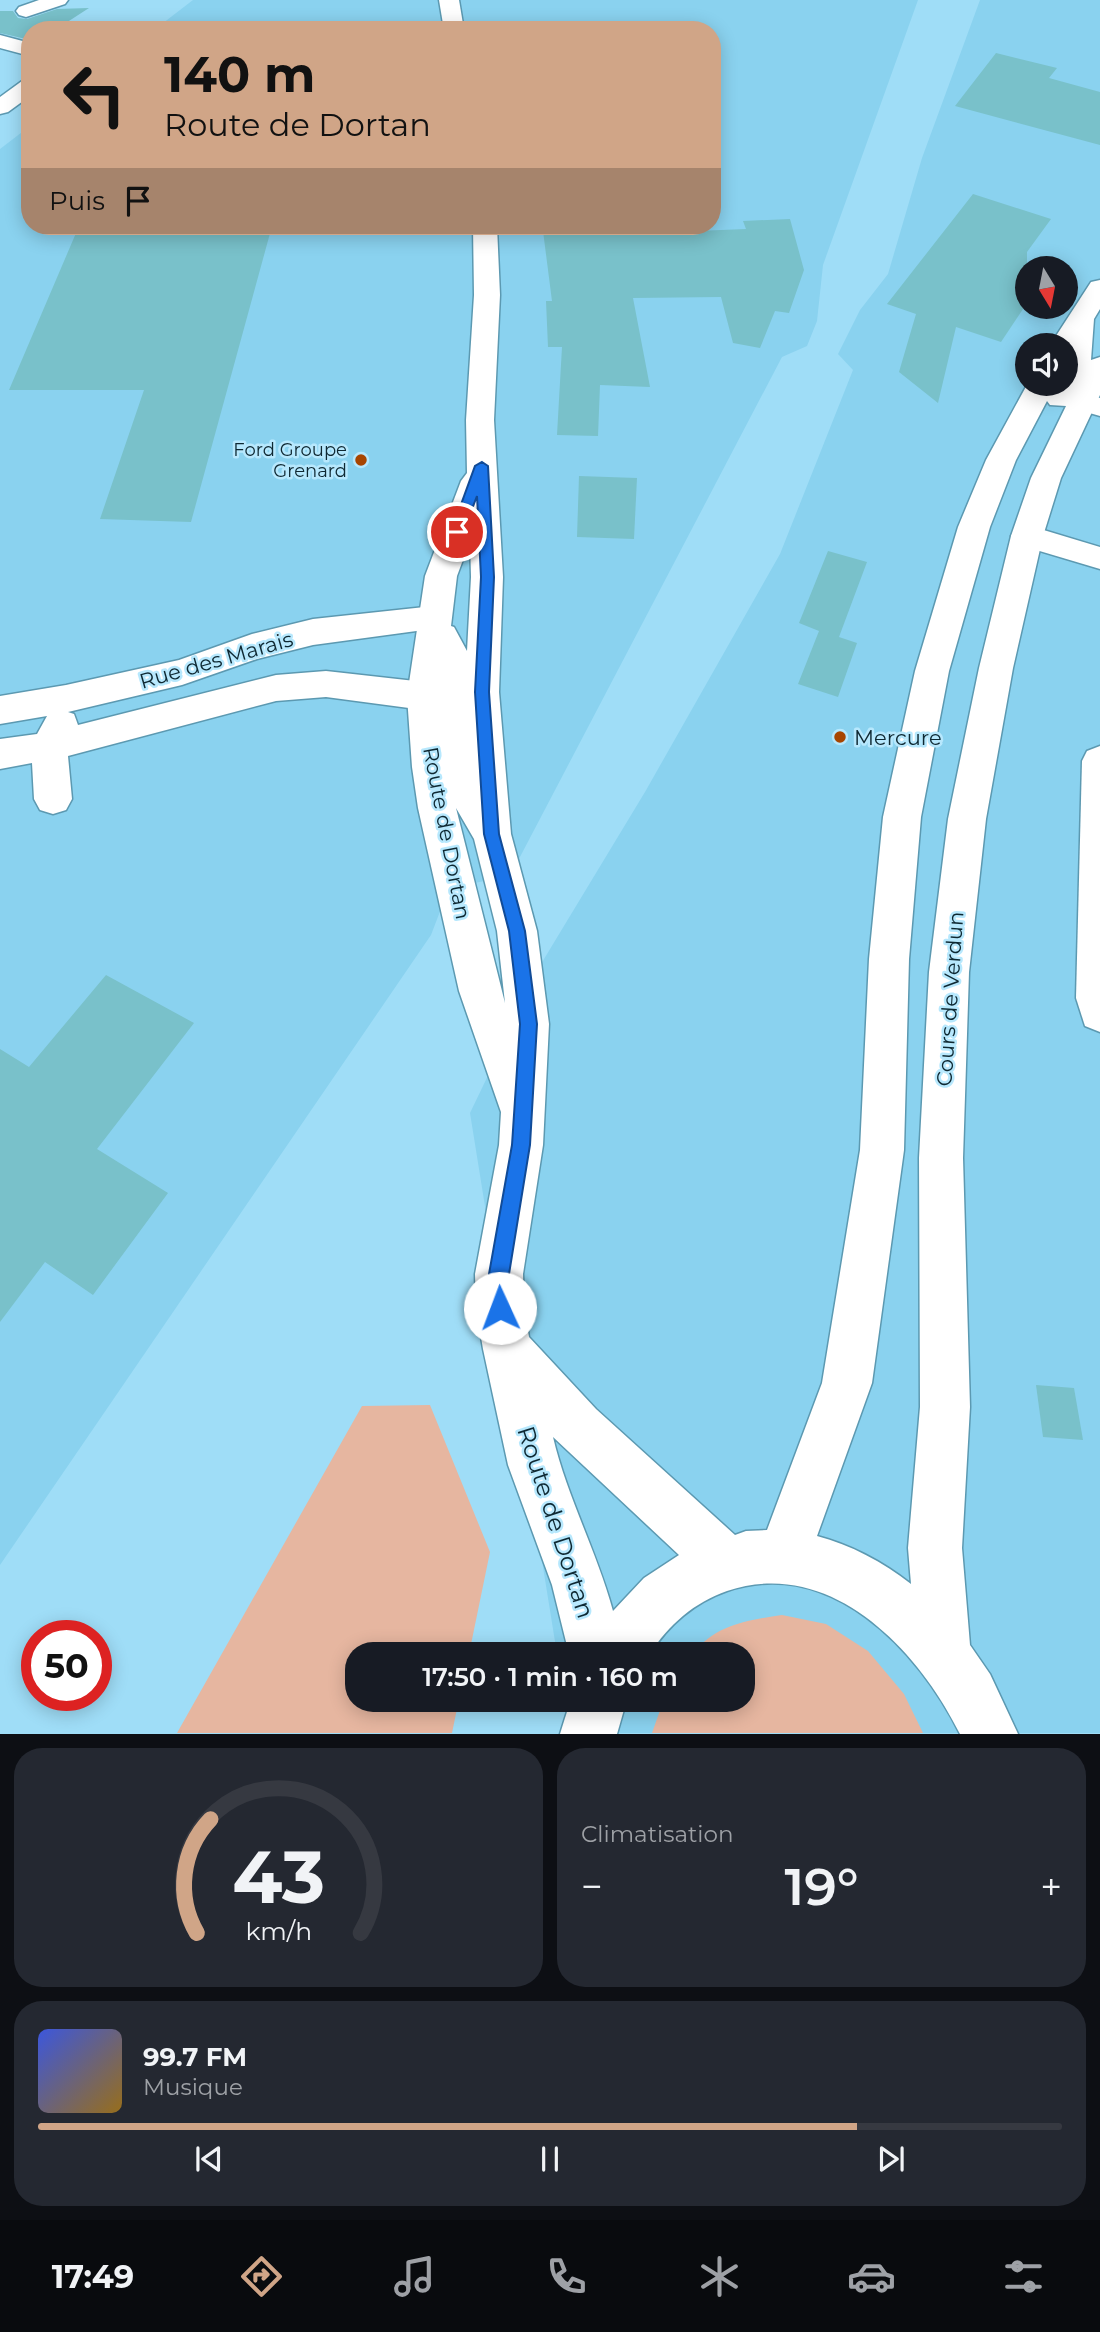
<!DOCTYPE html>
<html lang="fr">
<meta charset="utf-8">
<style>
:root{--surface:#171b24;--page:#242831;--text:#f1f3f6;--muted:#9ea1a6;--line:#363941;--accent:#d0a587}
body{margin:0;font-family:Montserrat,sans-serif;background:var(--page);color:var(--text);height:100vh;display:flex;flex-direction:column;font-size:26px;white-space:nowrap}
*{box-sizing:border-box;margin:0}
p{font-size:23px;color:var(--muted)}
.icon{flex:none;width:38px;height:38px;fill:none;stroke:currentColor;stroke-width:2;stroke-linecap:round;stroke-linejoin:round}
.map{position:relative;height:1734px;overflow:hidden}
.side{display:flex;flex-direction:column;gap:14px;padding:14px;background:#0d0f14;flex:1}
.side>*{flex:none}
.guide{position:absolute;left:21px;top:21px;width:700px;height:214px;border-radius:28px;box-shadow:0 4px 18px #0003;background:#d0a587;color:#111;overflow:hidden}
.needle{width:46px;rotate:170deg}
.controls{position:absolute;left:1015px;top:256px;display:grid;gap:14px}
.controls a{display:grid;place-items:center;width:63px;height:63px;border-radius:50%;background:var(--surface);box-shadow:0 4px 18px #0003;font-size:35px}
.speed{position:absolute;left:21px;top:1620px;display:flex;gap:14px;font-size:35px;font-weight:700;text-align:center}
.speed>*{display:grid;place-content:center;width:91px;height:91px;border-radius:50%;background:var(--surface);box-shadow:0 4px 18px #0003;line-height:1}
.speed .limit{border:10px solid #d22;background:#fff;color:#111}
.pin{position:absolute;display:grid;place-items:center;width:60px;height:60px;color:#fff;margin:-30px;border:4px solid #fff;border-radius:50%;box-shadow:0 2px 7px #0007}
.me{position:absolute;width:77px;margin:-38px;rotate:358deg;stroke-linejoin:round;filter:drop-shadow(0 0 5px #0008)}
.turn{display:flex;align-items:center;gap:24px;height:147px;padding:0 28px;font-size:32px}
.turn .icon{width:91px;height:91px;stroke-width:2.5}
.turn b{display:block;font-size:49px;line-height:60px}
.then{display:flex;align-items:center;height:66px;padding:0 28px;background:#0003;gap:14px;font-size:26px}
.big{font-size:52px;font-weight:600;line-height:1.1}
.side .tile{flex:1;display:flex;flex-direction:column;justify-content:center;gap:10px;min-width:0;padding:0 24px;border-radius:28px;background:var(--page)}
.side .dial{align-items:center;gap:0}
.dial svg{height:182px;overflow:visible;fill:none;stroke:var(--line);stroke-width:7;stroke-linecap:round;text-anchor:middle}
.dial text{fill:var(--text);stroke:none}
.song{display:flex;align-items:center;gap:21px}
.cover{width:84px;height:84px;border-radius:10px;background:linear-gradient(135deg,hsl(230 70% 55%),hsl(40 70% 35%))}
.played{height:7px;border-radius:4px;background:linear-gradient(90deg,var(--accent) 80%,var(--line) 80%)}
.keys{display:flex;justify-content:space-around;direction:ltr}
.heat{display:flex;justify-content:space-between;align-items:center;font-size:38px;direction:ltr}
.side .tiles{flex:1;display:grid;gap:14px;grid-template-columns:1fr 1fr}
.tile:last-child{grid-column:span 2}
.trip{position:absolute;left:345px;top:1642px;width:410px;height:70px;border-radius:28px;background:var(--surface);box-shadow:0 4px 18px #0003;font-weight:600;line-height:70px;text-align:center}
.tabs{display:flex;height:112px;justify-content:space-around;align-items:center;background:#090b0e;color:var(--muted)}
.tabs .icon{width:49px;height:49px}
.tabs .selected{color:var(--accent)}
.tabs b{font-size:32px;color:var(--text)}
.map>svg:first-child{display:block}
.built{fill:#8ad2ef;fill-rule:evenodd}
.green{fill:#e6b6a0}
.building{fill:#79c1ca}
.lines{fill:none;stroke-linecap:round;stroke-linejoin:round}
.minor-casing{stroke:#5c99b1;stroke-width:3}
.major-casing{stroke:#5c99b1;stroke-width:3}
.minor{fill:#fff;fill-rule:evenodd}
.major{fill:#fff;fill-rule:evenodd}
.route{fill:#1a73e8;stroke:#114b97;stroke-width:2}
.poi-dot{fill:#a74500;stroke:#b7e8fd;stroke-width:2.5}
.labels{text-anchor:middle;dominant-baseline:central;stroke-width:5;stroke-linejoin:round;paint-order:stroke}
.far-poi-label{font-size:18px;fill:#0e2832;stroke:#b7e8fd;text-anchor:end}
.street-label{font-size:21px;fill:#0e2832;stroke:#b7e8fd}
.poi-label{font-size:21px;fill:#0e2832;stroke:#b7e8fd;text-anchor:start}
.near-street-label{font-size:24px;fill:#0e2832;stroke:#b7e8fd}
</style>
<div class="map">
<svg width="1100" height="1734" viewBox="0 0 1100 1734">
<rect width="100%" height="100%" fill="#9fddf7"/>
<g class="built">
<polygon points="193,0 918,0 823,265 817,321 807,346 782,357 510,876 449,888 431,935 0,1565 0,149 30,126 30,226 712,226 712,30 154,30"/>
<path d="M980,0h120v1733h-530l-6,-34h178v-45h-185l-87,-541 74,-154 101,-167 135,-238 73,-184 -15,-16 22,-44 28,-36 34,-116zM1027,268h39v38h-39zM1027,345h39v38h-39z"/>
</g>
<g class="green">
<polygon points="430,1405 490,1552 469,1654 357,1654 357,1699 459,1699 452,1733 177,1733 362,1406"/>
<path d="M782,1615l44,9 42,27 36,43 19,39h-271l12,-34h78v-45h-49c21,-29 56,-34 89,-39z"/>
</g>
<g class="building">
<polygon points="89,8 55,30 30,30 30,40 0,33 0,11 13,11 18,18 27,19 57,9"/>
<polygon points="996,53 1057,68 1049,78 1100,92 1100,145 955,106"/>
<polygon points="973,194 1051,219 1027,252 1027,303 1001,342 956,327 938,403 899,372 916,314 887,304"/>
<polygon points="790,219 804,270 789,313 775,311 760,348 733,343 721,297 633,298 650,387 600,385 598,436 557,435 562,347 548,347 546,301 552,301 543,231 620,228 622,234 746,229 743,221"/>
<polygon points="79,226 272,226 191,522 100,519 144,390 9,390"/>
<polygon points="579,476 637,478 634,539 577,537"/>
<polygon points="828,551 867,562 839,637 857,643 838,697 798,684 819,631 799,623"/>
<polygon points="106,975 194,1023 97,1149 168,1193 93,1295 45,1262 0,1322 0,1049 29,1067"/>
<polygon points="1036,1385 1074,1388 1083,1440 1043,1437"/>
</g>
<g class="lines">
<defs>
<g id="minor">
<polygon points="39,0 68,0 65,4 26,17 19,15 16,11 19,7"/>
<polygon points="0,35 30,43 30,56 0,48"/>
<polygon points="30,80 30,96 8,112 0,114 0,97 22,81"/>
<polygon points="1082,393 1100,398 1100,416 1072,408 1068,402 1072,396"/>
<polygon points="1027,525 1100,547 1100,569 1016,544 1011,536 1016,528"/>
<polygon points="434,606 446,609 451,618 446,627 313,645 257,659 182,685 68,712 74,714 78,725 276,675 326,671 424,682 436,686 441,696 436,706 424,710 326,697 276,701 68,756 72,799 66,810 53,814 40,810 34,799 32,763 0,769 0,739 37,734 47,716 0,724 0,696 66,685 179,660 252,634 313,619"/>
<polygon points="1100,746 1100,1032 1085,1026 1076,998 1082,761 1087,751"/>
</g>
<g id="major">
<polygon points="439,0 459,0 464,30 444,30"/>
<path d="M473,226h24l3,69 -6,125 9,157 -4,115 12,142 26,97 12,93 -6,121 -20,129 1,34 5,29 67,72 139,126 11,-4 21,-1 55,-147 38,-233 9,-191 14,-142 32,-146 43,-144 28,-67 42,-77h38v-38h-8l-4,-6 37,-57 9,-2v29l-6,10 -3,41 9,-3v38l-39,83 -18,58 -30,132 -27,151 -17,153 -6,186 7,249 -8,141 8,97 20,29 28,60h-58c-42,-85 -130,-178 -233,-143 -32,11 -59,34 -77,63h-81l-17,-69 -44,-120 -25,-116 -7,-41 -1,-34 24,-129 2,-33 -42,-121 -41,-183 -6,-41 -5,-71 18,-120 36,-95 6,-8 -1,-53 8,-125zM1047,401l3,4 16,1 -35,72 -20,58 -32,132 -31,151 -19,153 -10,186 1,249 -12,141 3,36c-28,-22 -60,-39 -94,-48l55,-153 32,-233 5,-191 12,-142 28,-146 41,-144 26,-67zM470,541l1,36 -4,74 -13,-24 -3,-1 6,-50zM456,808l18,31 23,92 8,72zM553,1437l126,118 -35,23 -31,33c-16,-59 -46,-114 -60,-174z"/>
<polygon points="571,1699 627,1699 617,1734 560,1734"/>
</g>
</defs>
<use href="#minor" class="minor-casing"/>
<use href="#major" class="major-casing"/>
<use href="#minor" class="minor"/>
<use href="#major" class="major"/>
</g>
<polygon class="route" points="482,462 488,466 494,577 489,692 499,834 525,931 537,1024 530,1145 509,1274 510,1308 507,1315 500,1318 493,1315 490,1308 489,1274 512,1145 520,1024 509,931 484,834 475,692 481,577 477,496 462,535 457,537 451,532 475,466"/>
<g class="poi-dot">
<circle cx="361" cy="460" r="7"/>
<circle cx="840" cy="737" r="7"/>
</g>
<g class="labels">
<g class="far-poi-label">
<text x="347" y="450">Ford Groupe<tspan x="347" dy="21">Grenard</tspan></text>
</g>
<g class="street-label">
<text transform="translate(216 660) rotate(-16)">Rue des Marais</text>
<text transform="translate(447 833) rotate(79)">Route de Dortan</text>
<text transform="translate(950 999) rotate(-86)">Cours de Verdun</text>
</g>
<g class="poi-label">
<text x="854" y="737">Mercure</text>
</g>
<g class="near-street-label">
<text transform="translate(556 1522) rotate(72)">Route de Dortan</text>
</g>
</g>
</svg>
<div class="controls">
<a><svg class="needle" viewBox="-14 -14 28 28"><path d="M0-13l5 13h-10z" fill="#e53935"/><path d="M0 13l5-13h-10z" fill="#9ea1a6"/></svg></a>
<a><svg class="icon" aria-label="sound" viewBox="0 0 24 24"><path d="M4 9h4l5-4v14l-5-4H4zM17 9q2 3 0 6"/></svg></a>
</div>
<div class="speed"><div class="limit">50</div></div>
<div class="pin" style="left:457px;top:532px;background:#d93025"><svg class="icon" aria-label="arrive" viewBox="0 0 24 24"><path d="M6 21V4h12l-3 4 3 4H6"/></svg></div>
<svg class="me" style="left:500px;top:1308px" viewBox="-20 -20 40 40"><circle r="19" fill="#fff"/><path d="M0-13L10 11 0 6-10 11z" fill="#1a73e8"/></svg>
<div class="trip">17:50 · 1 min · 160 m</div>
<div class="guide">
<div class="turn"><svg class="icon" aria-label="left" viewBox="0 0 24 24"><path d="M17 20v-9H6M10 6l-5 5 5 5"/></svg><div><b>140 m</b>Route de Dortan</div></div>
<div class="then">Puis<svg class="icon" aria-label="arrive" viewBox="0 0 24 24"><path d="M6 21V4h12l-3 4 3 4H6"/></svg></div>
</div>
</div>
<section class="side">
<div class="tiles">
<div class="tile dial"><svg viewBox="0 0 100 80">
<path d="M14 69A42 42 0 1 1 86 69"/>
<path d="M14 69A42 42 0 0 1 20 19" stroke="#d0a587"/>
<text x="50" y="56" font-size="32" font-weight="700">43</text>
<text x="50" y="72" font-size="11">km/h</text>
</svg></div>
<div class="tile"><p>Climatisation</p>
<div class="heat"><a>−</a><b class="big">19°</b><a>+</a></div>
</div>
<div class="tile">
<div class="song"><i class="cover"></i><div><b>99.7 FM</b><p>Musique</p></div></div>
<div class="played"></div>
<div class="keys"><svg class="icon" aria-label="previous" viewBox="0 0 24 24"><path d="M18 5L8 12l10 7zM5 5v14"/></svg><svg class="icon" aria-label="pause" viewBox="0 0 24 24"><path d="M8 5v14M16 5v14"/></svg><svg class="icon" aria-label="next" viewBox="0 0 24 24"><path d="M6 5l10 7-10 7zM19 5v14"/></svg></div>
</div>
</div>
</section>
<nav class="tabs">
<b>17:49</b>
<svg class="icon selected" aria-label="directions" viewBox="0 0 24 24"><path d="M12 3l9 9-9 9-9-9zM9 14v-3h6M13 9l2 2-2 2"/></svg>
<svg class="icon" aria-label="music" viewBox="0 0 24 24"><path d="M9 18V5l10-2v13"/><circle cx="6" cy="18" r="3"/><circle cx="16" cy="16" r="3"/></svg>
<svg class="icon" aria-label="phone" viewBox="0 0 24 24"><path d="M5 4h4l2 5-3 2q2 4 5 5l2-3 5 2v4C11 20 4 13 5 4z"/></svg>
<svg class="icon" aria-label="climate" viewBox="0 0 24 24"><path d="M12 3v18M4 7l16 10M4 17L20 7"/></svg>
<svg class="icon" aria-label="car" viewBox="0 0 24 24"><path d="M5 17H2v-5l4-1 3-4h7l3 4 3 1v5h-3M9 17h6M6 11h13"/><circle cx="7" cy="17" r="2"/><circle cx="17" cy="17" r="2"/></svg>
<svg class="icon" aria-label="filters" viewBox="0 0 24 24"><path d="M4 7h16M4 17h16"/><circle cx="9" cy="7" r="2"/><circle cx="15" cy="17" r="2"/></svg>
</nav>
